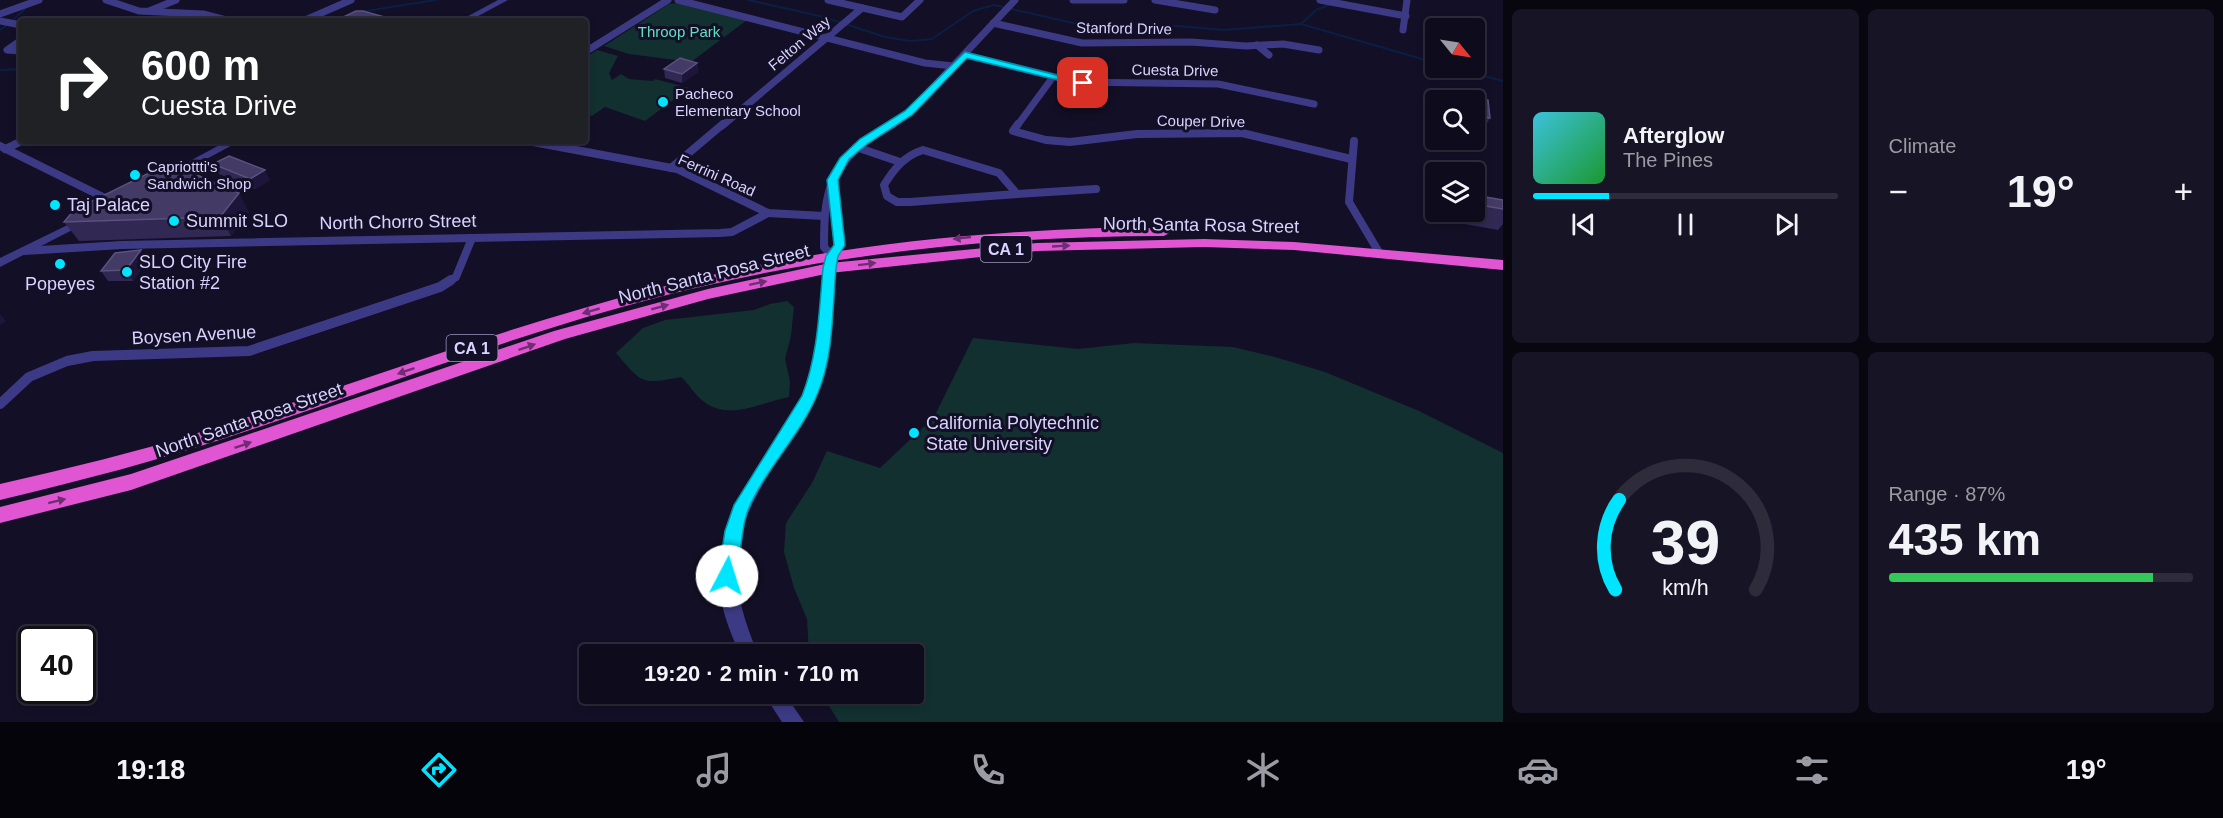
<!DOCTYPE html>
<meta charset="utf-8">
<style>
:root{--surface:#0e0b1c;--page:#171425;--text:#f1f3f6;--muted:#9b9ba3;--line:#2e2b3b;--accent:#00e5ff}
body{margin:0;font-family:Helvetica,sans-serif;background:var(--page);color:var(--text);height:100vh;display:flex;flex-direction:column;font-size:22px;white-space:nowrap}
*{box-sizing:border-box;margin:0}
p{font-size:20px;color:var(--muted)}
.icon{flex:none;width:33px;height:33px;fill:none;stroke:currentColor;stroke-width:2;stroke-linecap:round;stroke-linejoin:round}
.map{position:relative;flex:1;overflow:hidden}
.drawer{display:flex;flex-direction:column;gap:9px;padding:9px;background:#08060f;width:720px}
.drawer>*{flex:none}
.top-card{position:absolute;left:18px;top:18px;width:570px;height:126px;border-radius:6px;box-shadow:0 3px 9px #0003,0 0 0 2px var(--line);background:#202124;color:#fff;overflow:hidden}
.needle{width:39px;rotate:120deg}
.fabs{position:absolute;left:1425px;top:18px;display:grid;gap:12px}
.fabs a{display:grid;place-items:center;width:60px;height:60px;border-radius:6px;background:var(--surface);box-shadow:0 3px 9px #0003,0 0 0 2px var(--line);font-size:30px}
.speed{position:absolute;left:18px;top:626px;display:flex;gap:12px;font-size:30px;font-weight:700;text-align:center}
.speed>*{display:grid;place-content:center;width:78px;height:78px;border-radius:50%;background:var(--surface);box-shadow:0 3px 9px #0003,0 0 0 2px var(--line);line-height:1}
.speed .limit{border:3px solid #111;border-radius:9px;background:#fff;color:#111}
.pin{position:absolute;display:grid;place-items:center;width:51px;height:51px;color:#fff;margin:-26px;border-radius:12px;box-shadow:0 3px 9px #0006}
.me{position:absolute;width:66px;margin:-33px;rotate:5deg;stroke-linejoin:round;filter:drop-shadow(0 0 4px #0008)}
.turn{display:flex;align-items:center;gap:21px;height:126px;padding:0 24px;font-size:27px}
.turn .icon{width:78px;height:78px;stroke-width:2.5}
.turn b{display:block;font-size:42px;line-height:51px}
.big{font-size:45px;font-weight:700;line-height:1.1}
.drawer .widget{flex:1;display:flex;flex-direction:column;justify-content:center;gap:9px;min-width:0;padding:0 21px;border-radius:9px;background:var(--page)}
.drawer .dial{align-items:center;gap:0}
.dial svg{height:156px;overflow:visible;fill:none;stroke:var(--line);stroke-width:7;stroke-linecap:round;text-anchor:middle}
.dial text{fill:var(--text);stroke:none}
.song{display:flex;align-items:center;gap:18px}
.cover{width:72px;height:72px;border-radius:9px;background:linear-gradient(135deg,hsl(190 70% 55%),hsl(130 70% 35%))}
.played{height:6px;border-radius:3px;background:linear-gradient(90deg,var(--accent) 25%,var(--line) 25%)}
.keys{display:flex;justify-content:space-around;direction:ltr}
.heat{display:flex;justify-content:space-between;align-items:center;font-size:33px;direction:ltr}
.charge{height:9px;border-radius:4px;background:linear-gradient(90deg,#34c759 87%,var(--line) 0)}
.drawer .tiles{flex:1;display:grid;gap:9px;grid-template-columns:repeat(2,1fr)}
.trip{position:absolute;left:579px;top:644px;width:345px;height:60px;border-radius:6px;background:var(--surface);box-shadow:0 3px 9px #0003,0 0 0 2px var(--line);font-weight:700;line-height:60px;text-align:center}
.tab-bar{display:flex;height:96px;justify-content:space-around;align-items:center;background:#06040b;color:var(--muted)}
.tab-bar .icon{width:42px;height:42px}
.tab-bar .current{color:var(--accent)}
.tab-bar b{font-size:27px;color:var(--text)}
main{display:flex;flex:1;min-height:0}
.map>svg:first-child{display:block}
.green{fill:#12302f}
.lines{fill:none;stroke-linecap:round;stroke-linejoin:round}
.stream{stroke:#0a1f44;stroke-width:2}
.minor-far2{stroke:#3d3a85;stroke-width:7}
.minor-far1{stroke:#3d3a85;stroke-width:8}
.minor{stroke:#3d3a85;stroke-width:10}
.tertiary{fill:#3d3a85;fill-rule:evenodd}
.trunk{fill:#e055d1;fill-rule:evenodd}
.wall{fill:#312854}
.shaded-wall{fill:#1d163a}
.building{fill:#433a66;stroke:#5a527e;stroke-width:1.5}
.oneway{fill:#6f2e73}
.route{fill:#00e5ff;stroke:#0095a6;stroke-width:1.5}
.poi-dot{fill:#00e5ff;stroke:#130f26;stroke-width:2}
.labels{text-anchor:middle;dominant-baseline:central;stroke-width:6;stroke-linejoin:round;paint-order:stroke}
.far-street-label{font-size:15px;fill:#d9d4ff;stroke:#130f26}
.far-park-label{font-size:15px;fill:#5fe0c0;stroke:#130f26}
.far-poi-label{font-size:15px;fill:#d9d4ff;stroke:#130f26;text-anchor:start}
.shield{fill:#130f26;stroke:#9e99be;stroke-width:1.5}
.shield-label{font-size:16px;font-weight:bold;fill:#d9d4ff}
.poi-label{font-size:18px;fill:#d9d4ff;stroke:#130f26;text-anchor:start}
.street-label{font-size:18px;fill:#d9d4ff;stroke:#130f26}
</style>
<main>
<div class="map">
<svg width="1503" height="722" viewBox="0 0 1503 722">
<rect width="100%" height="100%" fill="#130f26"/>
<g class="green">
<polygon points="677,3 747,20 691,62 629,54 604,46 669,4"/>
<polygon points="597,50 618,56 609,73 612,80 621,74 629,79 653,81 655,79 689,88 645,121 605,107 592,116 585,114 585,58"/>
<path d="M787,301l7,6 -3,29 -6,23 5,22 -1,16c-28,5 -59,25 -86,4 -8,-6 -14,-17 -22,-24 -41,8 -39,6 -65,-24l27,-25 22,-8 89,-10 16,-6z"/>
<polygon points="973,338 1078,349 1134,343 1233,347 1275,357 1325,372 1419,411 1503,453 1503,722 839,722 821,693 914,693 914,654 809,654 807,619 794,588 784,552 786,523 812,483 827,451 880,468 934,417"/>
</g>
<g class="lines">
<g class="stream">
<polyline points="748,0 824,17 885,37 910,41 932,39 973,11 994,5 1099,29 1143,23 1223,30 1301,24 1436,63"/>
<polyline points="360,12 435,0"/>
<polyline points="12,21 28,6"/>
<polyline points="1301,24 1316,10 1331,4"/>
<polyline points="0,30 7,25"/>
<polyline points="1453,68 1503,81"/>
<polyline points="0,70 21,69"/>
</g>
<g class="minor-far2">
<polyline points="106,0 139,11 203,14 230,21"/>
<polyline points="678,0 925,63 953,66"/>
<polyline points="828,0 902,17 920,0"/>
<polyline points="1073,0 1124,0"/>
<polyline points="1155,0 1215,10"/>
<polyline points="1320,0 1406,16"/>
<polyline points="149,11 176,0"/>
<polyline points="0,14 39,0"/>
<polyline points="0,21 21,25"/>
<polyline points="303,21 351,0"/>
<polyline points="993,23 1082,43 1191,42 1246,46 1283,44 1319,50"/>
<polyline points="1403,30 1407,0"/>
<polyline points="21,40 7,50 21,51"/>
<polyline points="1257,45 1269,55"/>
<polyline points="585,52 668,0"/>
<polyline points="965,55 1076,82 1218,84 1314,104"/>
<polyline points="722,126 862,8"/>
<polyline points="890,126 911,111 1015,0"/>
<polyline points="1017,126 1053,77"/>
</g>
<g class="minor-far1">
<polyline points="1018,124 1013,131 1046,140 1070,142 1137,134 1242,133 1351,159"/>
<polyline points="528,141 677,169 768,213 824,216"/>
<polyline points="1354,141 1349,202 1380,254"/>
<polyline points="0,146 113,202"/>
<polyline points="856,147 900,162"/>
<polyline points="5,149 22,141"/>
<path d="M923,150l76,23 18,21 -107,8h-13l-10,-6 -3,-11c10,-16 20,-29 39,-35z"/>
<polyline points="671,168 723,124"/>
<path d="M833,180l6,65 -7,11 -8,-9c0,-22 0,-46 9,-67z"/>
<path d="M833,180c12,-27 35,-42 60,-56"/>
<polyline points="1017,194 1096,189"/>
<polyline points="24,251 122,245 720,233 732,232 768,213"/>
<polyline points="448,282 456,277 472,238"/>
</g>
<polyline class="minor" points="0,404 29,377 67,361 93,356 249,351 440,287 451,280"/>
<g class="tertiary">
<polygon points="498,0 508,0 469,21 459,21"/>
<polygon points="227,141 240,141 171,178 163,178 162,176"/>
<polygon points="84,217 90,220 88,222 0,267 0,258"/>
<path d="M832,252l6,4c-7,40 -3,83 -15,122 -9,28 -26,52 -42,76 -49,76 -59,115 -23,200h-18c-8,-18 -16,-36 -19,-56 -10,-56 20,-108 50,-152 14,-22 30,-43 38,-68 13,-39 10,-82 17,-122z"/>
<polygon points="763,693 784,693 804,722 782,722"/>
</g>
<g class="trunk">
<path d="M1101,228h63l7,4 -7,4c-170,0 -337,18 -501,60 -145,37 -284,92 -425,138 -78,26 -158,47 -238,66v-16c69,-16 137,-32 204,-53 153,-47 302,-105 457,-144 144,-37 291,-54 440,-59z"/>
<polygon points="1204,239 1294,242 1503,260 1503,270 1294,250 1204,247 1037,251 830,273 708,299 565,339 131,490 0,523 0,507 131,474 554,331 708,289 830,263 1037,243"/>
</g>
</g>
<g class="wall">
<polygon points="697,63 698,72 682,83 665,78 664,69"/>
<polygon points="1474,97 1490,118 1486,125 1475,122 1474,100 1472,100"/>
<polygon points="213,164 270,180 255,189 219,174"/>
<polygon points="1474,195 1503,200 1503,224 1498,230 1442,220 1440,212 1474,212"/>
<polygon points="249,212 231,236 79,241 64,222"/>
<polygon points="148,260 133,281 108,281 101,271"/>
</g>
<g class="shaded-wall">
<polygon points="697,63 698,72 682,83 682,74"/>
<polygon points="265,170 270,180 255,189 250,179"/>
<polygon points="239,193 249,212 231,236 220,217"/>
<polygon points="141,250 148,260 133,281 126,270"/>
<polygon points="0,314 6,321 0,325"/>
</g>
<g class="building">
<polygon points="356,11 363,11 395,20 393,21 335,21"/>
<polygon points="680,58 697,63 682,74 664,69"/>
<polygon points="1474,97 1488,100 1490,118 1479,116 1479,113 1475,112"/>
<polygon points="229,156 265,170 250,179 213,164"/>
<polygon points="169,163 239,193 220,217 64,222 74,210"/>
<polygon points="1474,195 1503,200 1503,209 1474,204"/>
<polygon points="141,250 126,270 101,271 115,253"/>
</g>
<defs><path id="oneway-solid" d="M-6-.8H1V-3.2L6.5 0L1 3.2V.8H-6Z" transform="scale(1.5)"/></defs>
<g class="oneway">
<use href="#oneway-solid" transform="translate(962 238) rotate(174)"/>
<use href="#oneway-solid" transform="translate(1061 246) rotate(-3)"/>
<use href="#oneway-solid" transform="translate(867 264) rotate(-7)"/>
<use href="#oneway-solid" transform="translate(758 283) rotate(-12)"/>
<use href="#oneway-solid" transform="translate(660 307) rotate(-15)"/>
<use href="#oneway-solid" transform="translate(591 311) rotate(164)"/>
<use href="#oneway-solid" transform="translate(527 347) rotate(-19)"/>
<use href="#oneway-solid" transform="translate(406 371) rotate(161)"/>
<use href="#oneway-solid" transform="translate(243 445) rotate(-19)"/>
<use href="#oneway-solid" transform="translate(57 501) rotate(-14)"/>
</g>
<path class="route" d="M965,52l123,31 -5,3 -116,-28 -55,57 -45,29 -18,15 -11,21 7,65 -7,11 -2,12c-4,43 -2,88 -19,127 -17,41 -52,74 -69,115 -9,23 -5,50 -15,72l-6,2 -6,-2 -3,-6 7,-45 9,-26 68,-109c16,-41 17,-84 21,-128l3,-12 8,-11 -7,-65 13,-22 20,-19 45,-28z"/>
<g class="poi-dot">
<circle cx="663" cy="102" r="6"/>
<circle cx="135" cy="175" r="6"/>
<circle cx="55" cy="205" r="6"/>
<circle cx="174" cy="221" r="6"/>
<circle cx="60" cy="264" r="6"/>
<circle cx="127" cy="272" r="6"/>
<circle cx="914" cy="433" r="6"/>
</g>
<g class="labels">
<g class="far-street-label">
<text transform="translate(1124 28) rotate(1)">Stanford Drive</text>
<text transform="translate(799 43) rotate(-40)">Felton Way</text>
<text transform="translate(1175 70) rotate(1)">Cuesta Drive</text>
<text transform="translate(1201 121) rotate(1)">Couper Drive</text>
<text transform="translate(717 175) rotate(24)">Ferrini Road</text>
</g>
<g class="far-park-label">
<text x="679" y="31">Throop Park</text>
</g>
<g class="far-poi-label">
<text x="675" y="93">Pacheco<tspan x="675" dy="17">Elementary School</tspan></text>
<text x="147" y="166">Capriottti's<tspan x="147" dy="17">Sandwich Shop</tspan></text>
</g>
<g class="shield">
<rect x="980.5" y="236" width="51" height="26" rx="4.5"/>
<rect x="446.5" y="335" width="51" height="26" rx="4.5"/>
</g>
<g class="shield-label">
<text x="1006" y="249">CA 1</text>
<text x="472" y="348">CA 1</text>
</g>
<g class="poi-label">
<text x="67" y="205">Taj Palace</text>
<text x="186" y="221">Summit SLO</text>
<text x="139" y="262">SLO City Fire<tspan x="139" dy="21">Station #2</tspan></text>
<text x="60" y="284" text-anchor="middle">Popeyes</text>
<text x="926" y="423">California Polytechnic<tspan x="926" dy="21">State University</tspan></text>
</g>
<g class="street-label">
<text transform="translate(398 222) rotate(-1)">North Chorro Street</text>
<text transform="translate(1201 225) rotate(1)">North Santa Rosa Street</text>
<text transform="translate(714 274) rotate(-14)">North Santa Rosa Street</text>
<text transform="translate(194 335) rotate(-3)">Boysen Avenue</text>
<text transform="translate(249 420) rotate(-19)">North Santa Rosa Street</text>
</g>
</g>
</svg>
<div class="fabs">
<a><svg class="needle" viewBox="-14 -14 28 28"><path d="M0-13l5 13h-10z" fill="#e53935"/><path d="M0 13l5-13h-10z" fill="#9b9ba3"/></svg></a>
<a><svg class="icon" aria-label="search" viewBox="0 0 24 24"><circle cx="10" cy="10" r="6"/><path d="M15 15l6 6"/></svg></a>
<a><svg class="icon" aria-label="layers" viewBox="0 0 24 24"><path d="M12 4l9 5-9 5-9-5zM3 14l9 5 9-5"/></svg></a>
</div>
<div class="speed"><div class="limit">40</div></div>
<div class="pin" style="left:1083px;top:83px;background:#d93025"><svg class="icon" aria-label="arrive" viewBox="0 0 24 24"><path d="M6 21V4h12l-3 4 3 4H6"/></svg></div>
<svg class="me" style="left:727px;top:576px" viewBox="-20 -20 40 40"><circle r="19" fill="#fff"/><path d="M0-13L10 11 0 6-10 11z" fill="#00e5ff"/></svg>
<div class="trip">19:20 · 2 min · 710 m</div>
<div class="top-card">
<div class="turn"><svg class="icon" aria-label="right" viewBox="0 0 24 24"><path d="M7 20v-9h11M14 6l5 5-5 5"/></svg><div><b>600 m</b>Cuesta Drive</div></div>
</div>
</div>
<section class="drawer">
<div class="tiles">
<div class="widget">
<div class="song"><i class="cover"></i><div><b>Afterglow</b><p>The Pines</p></div></div>
<div class="played"></div>
<div class="keys"><svg class="icon" aria-label="previous" viewBox="0 0 24 24"><path d="M18 5L8 12l10 7zM5 5v14"/></svg><svg class="icon" aria-label="pause" viewBox="0 0 24 24"><path d="M8 5v14M16 5v14"/></svg><svg class="icon" aria-label="next" viewBox="0 0 24 24"><path d="M6 5l10 7-10 7zM19 5v14"/></svg></div>
</div>
<div class="widget"><p>Climate</p>
<div class="heat"><a>−</a><b class="big">19°</b><a>+</a></div>
</div>
<div class="widget dial"><svg viewBox="0 0 100 80">
<path d="M14 69A42 42 0 1 1 86 69"/>
<path d="M14 69A42 42 0 0 1 16 23" stroke="#00e5ff"/>
<text x="50" y="56" font-size="32" font-weight="700">39</text>
<text x="50" y="72" font-size="11">km/h</text>
</svg></div>
<div class="widget"><p>Range · 87%</p><b class="big">435 km</b><div class="charge"></div></div>
</div>
</section>
</main>
<nav class="tab-bar">
<b>19:18</b>
<svg class="icon current" aria-label="directions" viewBox="0 0 24 24"><path d="M12 3l9 9-9 9-9-9zM9 14v-3h6M13 9l2 2-2 2"/></svg>
<svg class="icon" aria-label="music" viewBox="0 0 24 24"><path d="M9 18V5l10-2v13"/><circle cx="6" cy="18" r="3"/><circle cx="16" cy="16" r="3"/></svg>
<svg class="icon" aria-label="phone" viewBox="0 0 24 24"><path d="M5 4h4l2 5-3 2q2 4 5 5l2-3 5 2v4C11 20 4 13 5 4z"/></svg>
<svg class="icon" aria-label="climate" viewBox="0 0 24 24"><path d="M12 3v18M4 7l16 10M4 17L20 7"/></svg>
<svg class="icon" aria-label="car" viewBox="0 0 24 24"><path d="M5 17H2v-5l4-1 3-4h7l3 4 3 1v5h-3M9 17h6M6 11h13"/><circle cx="7" cy="17" r="2"/><circle cx="17" cy="17" r="2"/></svg>
<svg class="icon" aria-label="filters" viewBox="0 0 24 24"><path d="M4 7h16M4 17h16"/><circle cx="9" cy="7" r="2"/><circle cx="15" cy="17" r="2"/></svg>
<b>19°</b>
</nav>
